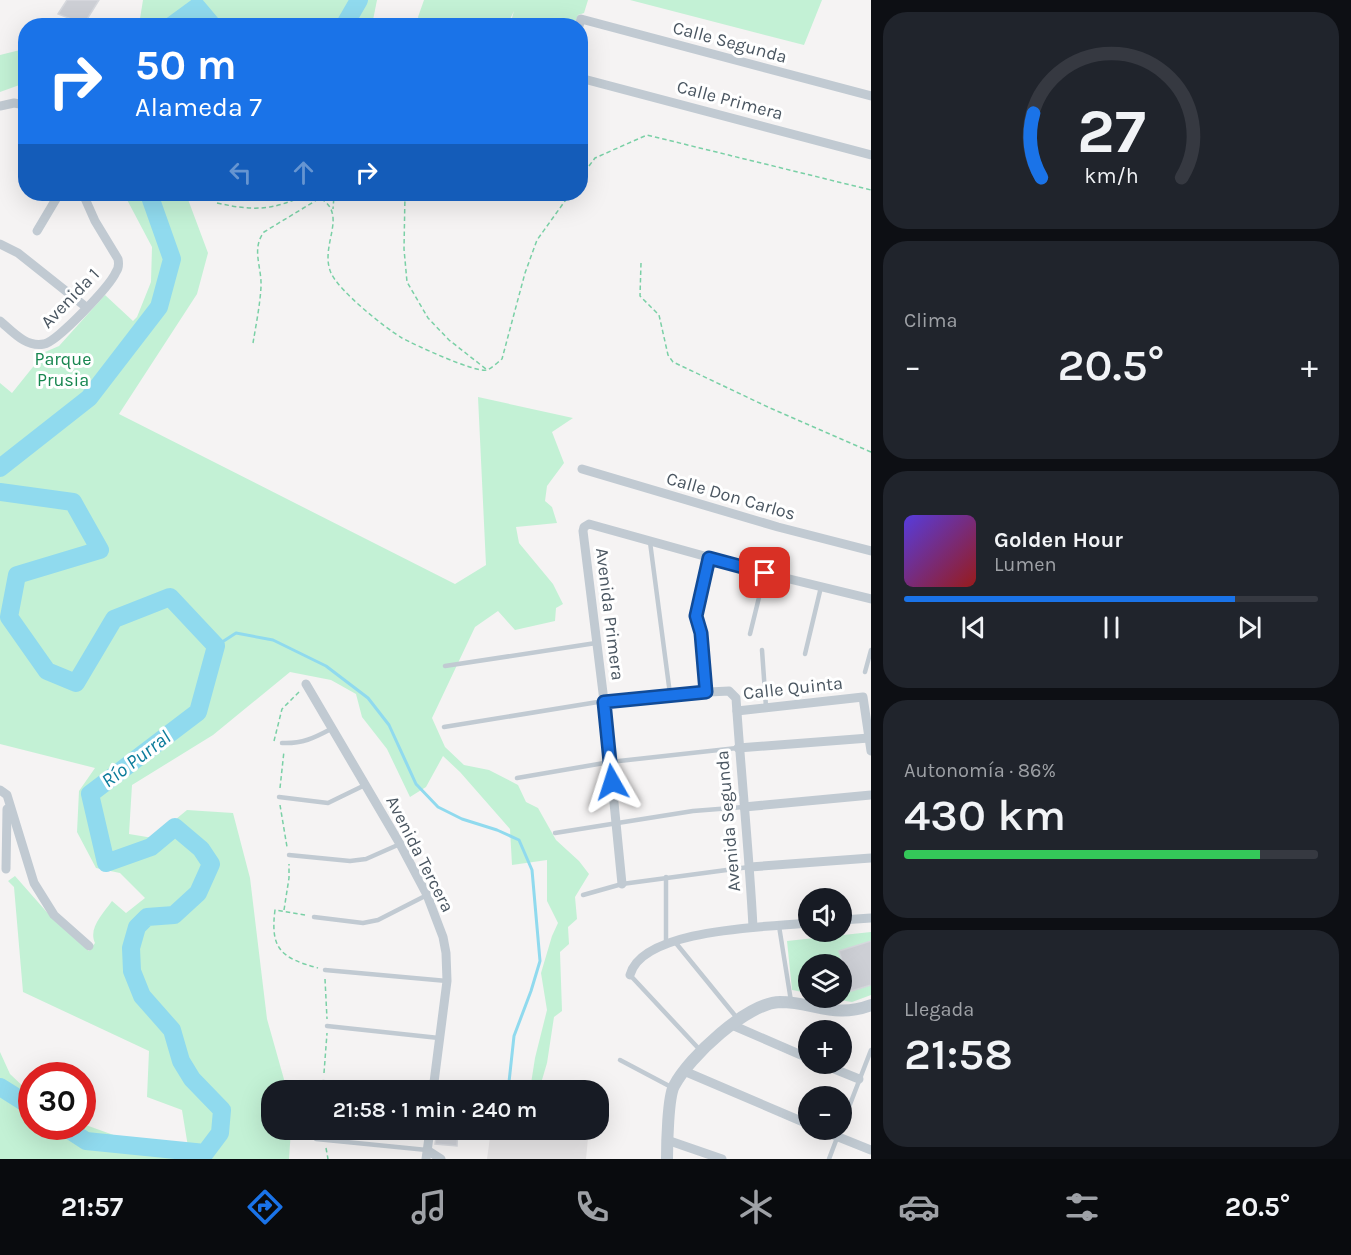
<!DOCTYPE html>
<html lang="es">
<meta charset="utf-8">
<style>
:root{--surface:#171b24;--page:#20242c;--text:#f1f3f6;--muted:#9ea1a6;--line:#363941;--accent:#1a73e8}
body{margin:0;font-family:Karla,sans-serif;background:var(--page);color:var(--text);height:100vh;display:flex;flex-direction:column;font-size:22px;white-space:nowrap}
*{box-sizing:border-box;margin:0}
p{font-size:20px;color:var(--muted)}
.icon{flex:none;width:33px;height:33px;fill:none;stroke:currentColor;stroke-width:2;stroke-linecap:round;stroke-linejoin:round}
.map{position:relative;flex:1;overflow:hidden}
.details{display:flex;flex-direction:column;gap:12px;padding:12px;background:#0d0f14;width:480px}
.details>*{flex:none}
.banner{position:absolute;left:18px;top:18px;width:570px;height:183px;border-radius:24px;box-shadow:0 6px 24px #0002;background:#1a73e8;color:#fff;overflow:hidden}
.fabs{position:absolute;left:798px;top:888px;display:grid;gap:12px}
.fabs a{display:grid;place-items:center;width:54px;height:54px;border-radius:50%;background:var(--surface);box-shadow:0 6px 24px #0002;font-size:30px}
.speed{position:absolute;left:18px;top:1062px;display:flex;gap:12px;font-size:30px;font-weight:700;text-align:center}
.speed>*{display:grid;place-content:center;width:78px;height:78px;border-radius:50%;background:var(--surface);box-shadow:0 6px 24px #0002;line-height:1}
.speed .limit{border:9px solid #d22;background:#fff;color:#111}
.pin{position:absolute;display:grid;place-items:center;width:51px;height:51px;color:#fff;margin:-26px;border-radius:12px;box-shadow:0 3px 9px #0006}
.me{position:absolute;width:66px;margin:-33px;rotate:354deg;stroke-linejoin:round;filter:drop-shadow(0 0 4px #0008)}
.turn{display:flex;align-items:center;gap:21px;height:126px;padding:0 18px;font-size:27px}
.turn .icon{width:78px;height:78px;stroke-width:2.5}
.turn b{display:block;font-size:42px;line-height:51px}
.lanes{display:flex;align-items:center;height:57px;padding:0 18px;background:#0003;justify-content:center;gap:30px;direction:ltr}
.lanes .off{opacity:.35}
.big{font-size:45px;font-weight:600;line-height:1.1}
.details .card{flex:1;display:flex;flex-direction:column;justify-content:center;gap:9px;min-width:0;padding:0 21px;border-radius:24px;background:var(--page)}
.details .dial{align-items:center;gap:0}
.dial svg{height:156px;overflow:visible;fill:none;stroke:var(--line);stroke-width:7;stroke-linecap:round;text-anchor:middle}
.dial text{fill:var(--text);stroke:none}
.song{display:flex;align-items:center;gap:18px}
.cover{width:72px;height:72px;border-radius:9px;background:linear-gradient(135deg,hsl(250 70% 55%),hsl(0 70% 35%))}
.played{height:6px;border-radius:3px;background:linear-gradient(90deg,var(--accent) 80%,var(--line) 80%)}
.keys{display:flex;justify-content:space-around;direction:ltr}
.heat{display:flex;justify-content:space-between;align-items:center;font-size:33px;direction:ltr}
.charge{height:9px;border-radius:4px;background:linear-gradient(90deg,#34c759 86%,var(--line) 0)}
.trip{position:absolute;left:261px;top:1080px;width:348px;height:60px;border-radius:24px;background:var(--surface);box-shadow:0 6px 24px #0002;font-weight:600;line-height:60px;text-align:center}
.tab-bar{display:flex;height:96px;justify-content:space-around;align-items:center;background:#090b0e;color:var(--muted)}
.tab-bar .icon{width:42px;height:42px}
.tab-bar .on{color:var(--accent)}
.tab-bar b{font-size:27px;color:var(--text)}
main{display:flex;flex:1;min-height:0}
.map>svg:first-child{display:block}
.education{fill:#e6e4e5}
.green{fill:#c3f1d5}
.lines{fill:none;stroke-linecap:round;stroke-linejoin:round}
.stream{stroke:#90daee;stroke-width:3}
.river{stroke:#90daee;stroke-width:18}
.building{fill:#cdcfd5;stroke:#d7d9de;stroke-width:1.5}
.path{stroke:#7ad0a6;stroke-width:1.5;stroke-dasharray:4.5 3;stroke-linecap:butt}
.service{stroke:#c1cad2;stroke-width:4.5}
.minor{stroke:#c1cad2;stroke-width:9}
.tertiary{stroke:#c1cad2;stroke-width:12}
.route-casing{stroke:#114b97;stroke-width:15}
.route{stroke:#1a73e8;stroke-width:10}
.labels{text-anchor:middle;dominant-baseline:central;stroke-width:6;stroke-linejoin:round;paint-order:stroke}
.street-label{font-size:18px;fill:#4a5661;stroke:#fff}
.park-label{font-size:18px;fill:#17864f;stroke:#fff}
.water-label{font-size:20px;font-style:italic;fill:#0c7c9b;stroke:#fff}
</style>
<main>
<div class="map">
<svg width="871" height="1159" viewBox="0 0 871 1159">
<rect width="100%" height="100%" fill="#f5f3f3"/>
<polygon class="education" points="491,1130 584,1130 588,1138 586,1159 487,1159"/>
<g class="green">
<polygon points="143,0 377,0 372,25 139,25"/>
<polygon points="424,0 588,0 584,13 578,15 574,25 510,25 514,11 507,25 420,25 418,17"/>
<polygon points="630,0 822,0 804,45"/>
<polygon points="25,46 25,83 0,92 0,55 24,49"/>
<path d="M124,194h62l22,59 -11,41 -78,120 336,170 31,-19 -8,-168 95,21 -21,14 12,31 -17,23 -2,15 7,6 5,16 -41,4 3,16 34,41 10,20 -7,4 -1,13 -40,9 -17,-19 -23,16 -43,91 13,29 19,18 25,5 29,15 8,17 12,6 18,32 23,21 10,13 -14,23 2,22 -9,8 1,17 -9,8 2,59 -8,6 -7,46 -8,27h-9l5,-32 12,-48 -6,-37 11,-37 6,-13 -11,-22v-41l-35,5 -2,-36 -50,-57 -17,-16 -17,31 -16,10 -23,-48 -25,-32 -6,-23 -25,-14 -41,-8 -77,63 -81,50 -3,49 24,4 34,-28 46,3 17,65 17,141 20,71h-15v40h19l-2,29h-99l-8,-49 -35,-13 2,-46 -126,-59 -9,-105 -6,-6 7,-5 37,42 37,33 6,-8c-7,-15 8,-29 17,-42l14,12 19,-15 -25,-25 -24,-5 -19,-36 2,-41 16,-23 -95,-24v-361l12,10 33,-41 14,-6 46,-51 28,26 4,-4 14,-35 1,-35z"/>
<polygon points="871,932 871,941 839,952 851,991 871,985 871,995 852,1002 827,998 842,998 842,964 808,964 808,993 792,990 787,941"/>
<polygon points="0,1052 10,1074 31,1094 32,1126 82,1126 83,1124 180,1159 0,1159"/>
</g>
<g class="lines">
<polyline class="stream" points="216,646 236,633 273,640 326,666 368,698 389,725 416,784 438,807 462,819 497,830 519,840 532,870 540,961 531,991 514,1036 509,1082"/>
<g class="river">
<polyline points="171,26 197,7 213,26"/>
<polyline points="344,26 359,0"/>
<polyline points="0,468 89,398 159,307 172,259 149,194"/>
<polyline points="0,492 73,502 100,550 17,575 9,617 47,671 76,683 114,619 170,597 216,646 198,712 90,794 106,863 151,847 175,827 201,849 211,864 198,893 174,915 147,917 137,927 131,948 132,971 142,996 172,1030 181,1061 192,1079 222,1110 220,1133 205,1153 86,1141 63,1126"/>
<polyline points="0,1087 32,1107"/>
</g>
</g>
<g class="building">
<polygon points="67,0 99,0 84,24 58,14"/>
<polygon points="871,941 871,985 851,991 839,951"/>
<polygon points="437,1130 458,1130 457,1146 435,1144"/>
</g>
<g class="lines">
<g class="path">
<polyline points="580,178 595,158 647,135 871,190"/>
<polyline points="330,194 334,196 333,209"/>
<polyline points="405,194 404,249 407,282 428,318 449,340 486,369"/>
<path d="M217,203c37,8 55,8 90,-9"/>
<polyline points="641,263 640,296 659,315 668,355 673,362 770,408 871,452"/>
<path d="M253,343c3,-18 7,-38 8,-56 1,-20 -10,-38 3,-55l56,-34c29,17 -1,47 11,75 8,18 54,55 71,65 13,7 73,35 85,32 5,-2 11,-8 15,-11l23,-86 12,-33 33,-46"/>
<polyline points="274,741 282,709 300,691"/>
<polyline points="280,788 284,751"/>
<polyline points="280,805 287,847"/>
<polyline points="284,910 289,878 289,864"/>
<path d="M305,915l-30,-5c-5,39 6,48 43,58"/>
<polyline points="325,979 327,1019"/>
<polyline points="324,1073 327,1033"/>
<polyline points="313,1090 312,1083 316,1083"/>
<polyline points="326,1148 328,1159"/>
</g>
<g class="service">
<polyline points="750,634 765,573"/>
<polyline points="762,650 766,707"/>
<polyline points="805,654 821,587"/>
<polyline points="445,666 596,643"/>
<polyline points="865,672 871,650"/>
<polyline points="706,691 701,633 696,616 709,558"/>
<polyline points="444,727 604,701 670,694 650,542"/>
<path d="M282,743c20,1 32,-5 49,-14"/>
<polyline points="517,778 610,762 737,748"/>
<polyline points="279,797 328,803 365,785"/>
<polyline points="555,833 693,811 744,807"/>
<polyline points="289,855 350,861 366,859 400,844"/>
<polyline points="666,877 666,944"/>
<polyline points="583,895 622,884 749,867"/>
<polyline points="314,917 363,923 378,920 427,895"/>
<polyline points="779,926 791,1001"/>
<polyline points="675,942 737,1018"/>
<polyline points="325,970 447,981"/>
<polyline points="630,975 700,1050"/>
<polyline points="327,1026 439,1038"/>
<polyline points="620,1060 673,1088"/>
<polyline points="323,1082 402,1090"/>
<polyline points="842,1125 871,1050"/>
<polyline points="316,1139 427,1150"/>
<polyline points="829,1159 840,1130"/>
</g>
<g class="minor">
<polyline points="579,26 581,19 871,96"/>
<polyline points="580,78 871,155"/>
<polyline points="0,106 14,103 26,105"/>
<polyline points="37,231 59,194"/>
<polyline points="0,244 18,253 86,307"/>
<path d="M0,321c12,10 26,27 44,23 13,-2 66,-58 72,-72 3,-4 3,-8 2,-13l-23,-38 -12,-27"/>
<polyline points="582,469 778,527 871,551"/>
<polyline points="306,684 400,844 427,895 443,937 446,953 447,981 433,1090"/>
<path d="M670,694l59,-3 7,7c5,76 13,152 17,229"/>
<polyline points="737,711 863,697 871,751"/>
<polyline points="738,748 869,738"/>
<polyline points="0,790 7,795 34,883 54,915 89,946"/>
<polyline points="744,807 871,795"/>
<polyline points="750,867 871,858"/>
<polyline points="6,869 7,809"/>
<polyline points="622,884 604,701 583,531 584,527 589,524 765,573 871,599"/>
<polyline points="842,920 871,918"/>
<path d="M630,975c12,-47 139,-48 178,-52"/>
<polyline points="732,1025 808,1058"/>
<polyline points="822,1064 859,1079"/>
<polyline points="684,1071 808,1124"/>
<polyline points="821,1130 871,1150"/>
<polyline points="667,1140 722,1159"/>
<polyline points="427,1150 441,1159"/>
<polyline points="426,1159 430,1130"/>
</g>
<path class="tertiary" d="M667,1159c0,-15 1,-62 7,-73 15,-29 73,-83 106,-84 35,0 54,17 91,3"/>
</g>
<g class="lines">
<defs>
<polyline id="route" points="612,782 604,702 706,692 701,633 696,616 709,558 765,573"/>
</defs>
<use href="#route" class="route-casing"/>
<use href="#route" class="route"/>
</g>
<g class="labels">
<g class="street-label">
<text transform="translate(730 42) rotate(15)">Calle Segunda</text>
<text transform="translate(730 100) rotate(15)">Calle Primera</text>
<text transform="translate(70 298) rotate(-46)">Avenida 1</text>
<text transform="translate(731 496) rotate(16)">Calle Don Carlos</text>
<text transform="translate(610 614) rotate(83)">Avenida Primera</text>
<text transform="translate(793 688) rotate(-6)">Calle Quinta</text>
<text transform="translate(728 821) rotate(-95)">Avenida Segunda</text>
<text transform="translate(420 854) rotate(63)">Avenida Tercera</text>
</g>
<g class="park-label">
<text x="63" y="359">Parque<tspan x="63" dy="21">Prusia</tspan></text>
</g>
<g class="water-label">
<text transform="translate(136 759) rotate(-37)">Río Purral</text>
</g>
</g>
</svg>
<div class="fabs">
<a><svg class="icon" aria-label="sound" viewBox="0 0 24 24"><path d="M4 9h4l5-4v14l-5-4H4zM17 9q2 3 0 6"/></svg></a>
<a><svg class="icon" aria-label="layers" viewBox="0 0 24 24"><path d="M12 4l9 5-9 5-9-5zM3 14l9 5 9-5"/></svg></a>
<a>+</a>
<a>−</a>
</div>
<div class="speed"><div class="limit">30</div></div>
<div class="pin" style="left:765px;top:573px;background:#d93025"><svg class="icon" aria-label="arrive" viewBox="0 0 24 24"><path d="M6 21V4h12l-3 4 3 4H6"/></svg></div>
<svg class="me" style="left:612px;top:782px" viewBox="-20 -20 40 40"><path d="M0-17L14 15 0 8-14 15z" fill="#1a73e8" stroke="#fff" stroke-width="4"/></svg>
<div class="trip">21:58 · 1 min · 240 m</div>
<div class="banner">
<div class="turn"><svg class="icon" aria-label="right" viewBox="0 0 24 24"><path d="M7 20v-9h11M14 6l5 5-5 5"/></svg><div><b>50 m</b>Alameda 7</div></div>
<div class="lanes"><svg class="icon off" aria-label="left" viewBox="0 0 24 24"><path d="M17 20v-9H6M10 6l-5 5 5 5"/></svg><svg class="icon off" aria-label="ahead" viewBox="0 0 24 24"><path d="M12 20V5M6 11l6-6 6 6"/></svg><svg class="icon" aria-label="right" viewBox="0 0 24 24"><path d="M7 20v-9h11M14 6l5 5-5 5"/></svg></div>
</div>
</div>
<section class="details">
<div class="card dial"><svg viewBox="0 0 100 80">
<path d="M14 69A42 42 0 1 1 86 69"/>
<path d="M14 69A42 42 0 0 1 10 36" stroke="#1a73e8"/>
<text x="50" y="56" font-size="32" font-weight="700">27</text>
<text x="50" y="72" font-size="11">km/h</text>
</svg></div>
<div class="card"><p>Clima</p>
<div class="heat"><a>−</a><b class="big">20.5°</b><a>+</a></div>
</div>
<div class="card">
<div class="song"><i class="cover"></i><div><b>Golden Hour</b><p>Lumen</p></div></div>
<div class="played"></div>
<div class="keys"><svg class="icon" aria-label="previous" viewBox="0 0 24 24"><path d="M18 5L8 12l10 7zM5 5v14"/></svg><svg class="icon" aria-label="pause" viewBox="0 0 24 24"><path d="M8 5v14M16 5v14"/></svg><svg class="icon" aria-label="next" viewBox="0 0 24 24"><path d="M6 5l10 7-10 7zM19 5v14"/></svg></div>
</div>
<div class="card"><p>Autonomía · 86%</p><b class="big">430 km</b><div class="charge"></div></div>
<div class="card"><p>Llegada</p><b class="big">21:58</b></div>
</section>
</main>
<nav class="tab-bar">
<b>21:57</b>
<svg class="icon on" aria-label="directions" viewBox="0 0 24 24"><path d="M12 3l9 9-9 9-9-9zM9 14v-3h6M13 9l2 2-2 2"/></svg>
<svg class="icon" aria-label="music" viewBox="0 0 24 24"><path d="M9 18V5l10-2v13"/><circle cx="6" cy="18" r="3"/><circle cx="16" cy="16" r="3"/></svg>
<svg class="icon" aria-label="phone" viewBox="0 0 24 24"><path d="M5 4h4l2 5-3 2q2 4 5 5l2-3 5 2v4C11 20 4 13 5 4z"/></svg>
<svg class="icon" aria-label="climate" viewBox="0 0 24 24"><path d="M12 3v18M4 7l16 10M4 17L20 7"/></svg>
<svg class="icon" aria-label="car" viewBox="0 0 24 24"><path d="M5 17H2v-5l4-1 3-4h7l3 4 3 1v5h-3M9 17h6M6 11h13"/><circle cx="7" cy="17" r="2"/><circle cx="17" cy="17" r="2"/></svg>
<svg class="icon" aria-label="filters" viewBox="0 0 24 24"><path d="M4 7h16M4 17h16"/><circle cx="9" cy="7" r="2"/><circle cx="15" cy="17" r="2"/></svg>
<b>20.5°</b>
</nav>
